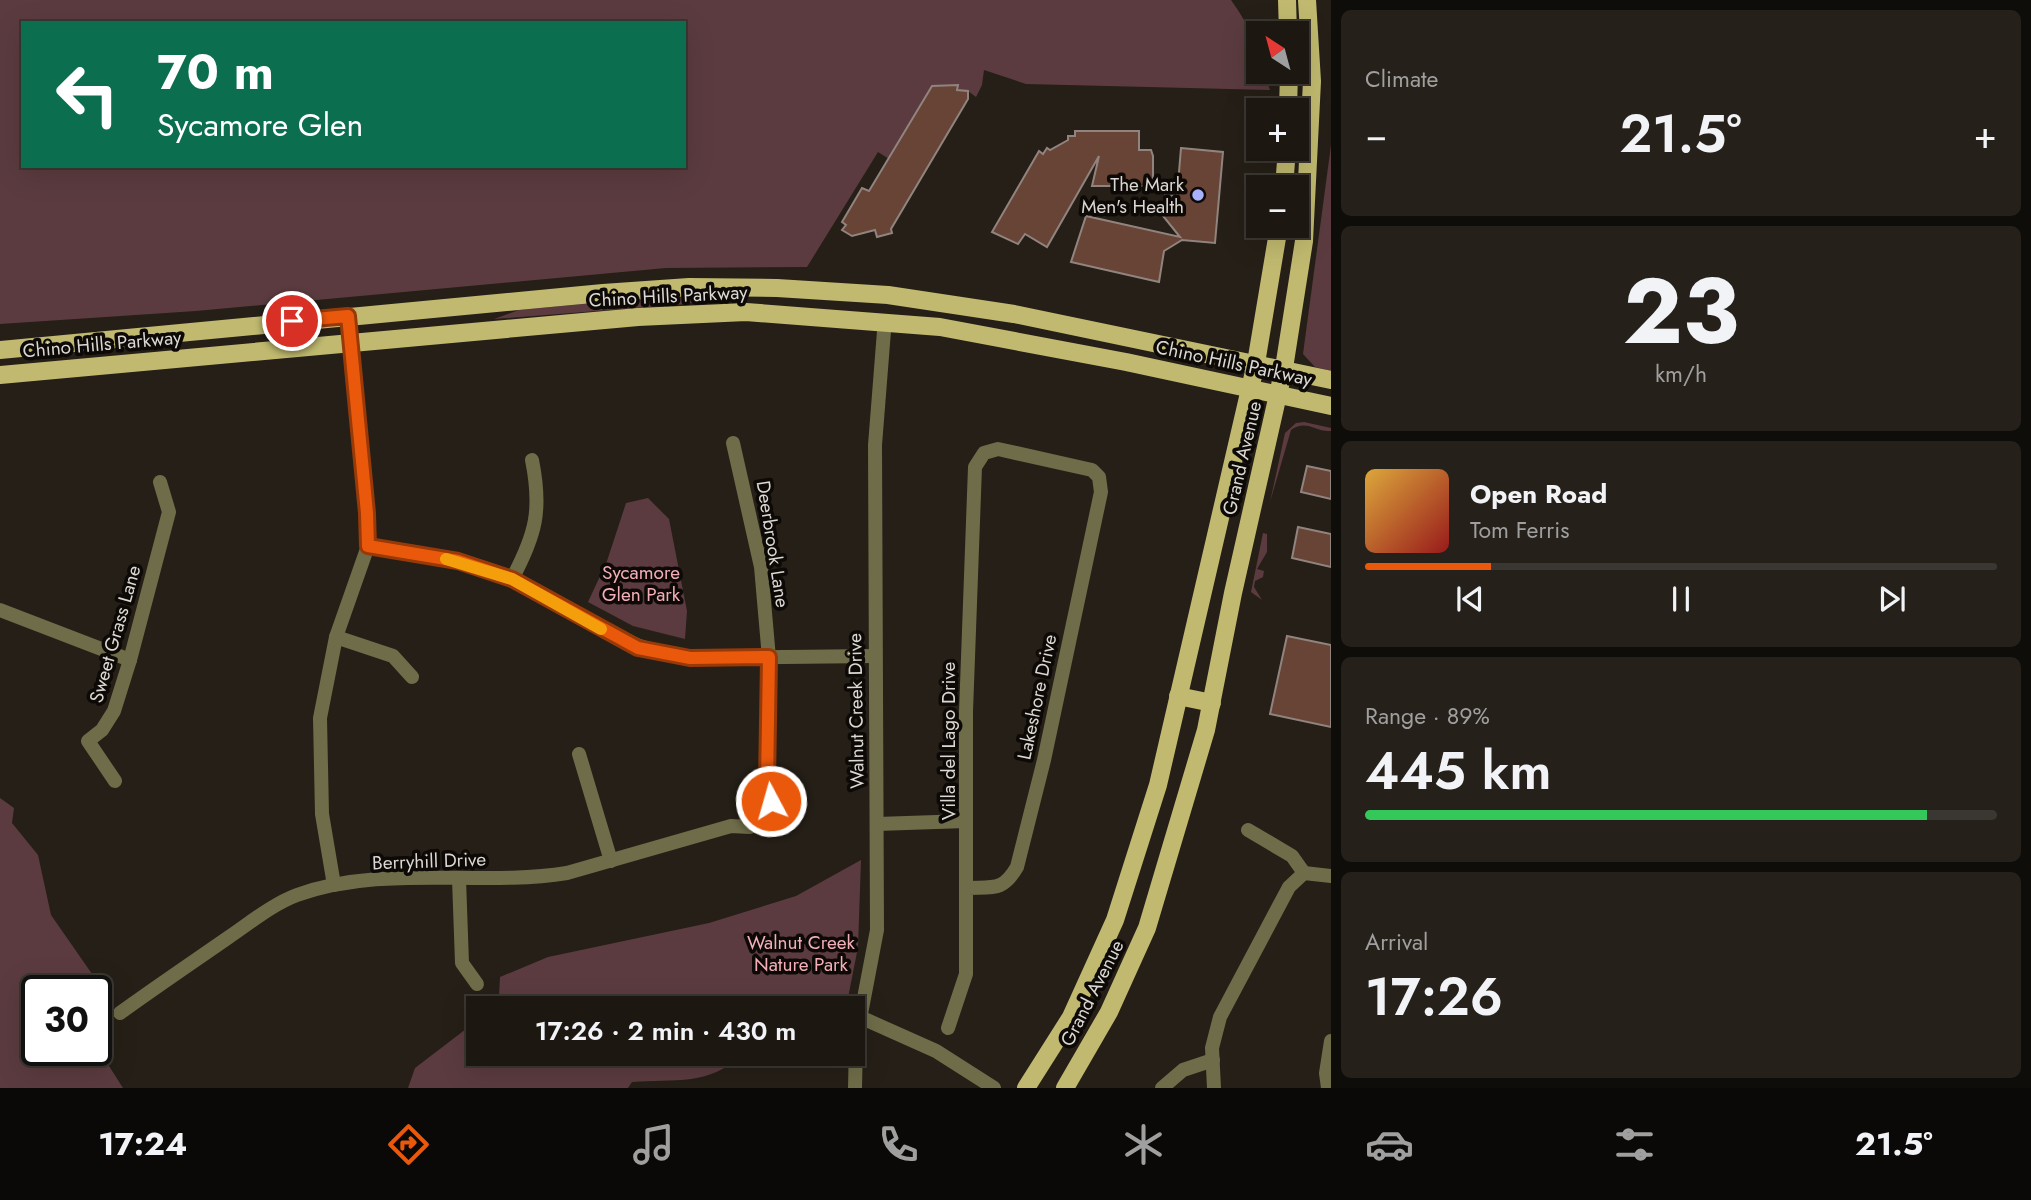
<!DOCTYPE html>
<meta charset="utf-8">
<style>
:root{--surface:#1c1711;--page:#25201a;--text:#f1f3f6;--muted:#a09f9f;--line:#3a3631;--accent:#ea580c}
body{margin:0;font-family:Jost,sans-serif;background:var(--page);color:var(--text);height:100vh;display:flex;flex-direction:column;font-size:26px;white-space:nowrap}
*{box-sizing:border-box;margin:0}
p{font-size:23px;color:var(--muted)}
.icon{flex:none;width:38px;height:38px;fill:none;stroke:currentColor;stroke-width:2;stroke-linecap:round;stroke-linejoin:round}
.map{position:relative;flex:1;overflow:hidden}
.drawer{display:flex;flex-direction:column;gap:10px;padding:10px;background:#0f0d09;width:700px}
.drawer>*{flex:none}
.guide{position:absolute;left:21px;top:21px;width:665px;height:147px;border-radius:0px;box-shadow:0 7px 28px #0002,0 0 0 2px var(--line);background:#0b6e4f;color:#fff;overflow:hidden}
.needle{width:46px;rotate:324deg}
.buttons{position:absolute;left:1246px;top:21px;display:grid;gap:14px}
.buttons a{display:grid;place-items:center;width:63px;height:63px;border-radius:0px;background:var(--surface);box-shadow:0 7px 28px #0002,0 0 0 2px var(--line);font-size:35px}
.speed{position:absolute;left:21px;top:975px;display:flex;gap:14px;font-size:35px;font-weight:700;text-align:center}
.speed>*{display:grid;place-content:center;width:91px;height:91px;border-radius:50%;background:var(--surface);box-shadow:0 7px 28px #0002,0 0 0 2px var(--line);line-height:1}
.speed .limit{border:4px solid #111;border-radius:10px;background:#fff;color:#111}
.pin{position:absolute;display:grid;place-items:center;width:60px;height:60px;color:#fff;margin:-30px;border:4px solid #fff;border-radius:50%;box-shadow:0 2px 7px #0007}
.me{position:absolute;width:77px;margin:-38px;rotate:354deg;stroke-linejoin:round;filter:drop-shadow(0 0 5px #0008)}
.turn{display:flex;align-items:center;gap:24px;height:147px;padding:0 21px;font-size:32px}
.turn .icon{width:91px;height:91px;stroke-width:2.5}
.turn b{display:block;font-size:49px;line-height:60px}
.big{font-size:52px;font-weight:600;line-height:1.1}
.drawer .tile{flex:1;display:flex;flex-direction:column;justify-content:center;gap:10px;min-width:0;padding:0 24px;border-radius:10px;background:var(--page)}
.drawer .dial{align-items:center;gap:0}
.dial b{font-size:91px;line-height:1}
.song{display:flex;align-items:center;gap:21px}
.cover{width:84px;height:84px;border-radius:10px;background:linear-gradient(135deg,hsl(40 70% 55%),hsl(0 70% 35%))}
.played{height:7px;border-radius:4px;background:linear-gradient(90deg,var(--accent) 20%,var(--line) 20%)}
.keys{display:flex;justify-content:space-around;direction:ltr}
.heat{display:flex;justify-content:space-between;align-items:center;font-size:38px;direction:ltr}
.charge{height:10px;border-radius:5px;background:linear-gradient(90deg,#34c759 89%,var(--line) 0)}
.trip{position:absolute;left:466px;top:996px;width:399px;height:70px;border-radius:0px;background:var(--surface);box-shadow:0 7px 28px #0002,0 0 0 2px var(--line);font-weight:600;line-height:70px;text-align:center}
.menu{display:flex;height:112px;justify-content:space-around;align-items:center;background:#0b0907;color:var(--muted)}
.menu .icon{width:49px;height:49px}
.menu .on{color:var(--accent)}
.menu b{font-size:32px;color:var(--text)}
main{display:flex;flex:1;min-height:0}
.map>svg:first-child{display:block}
.green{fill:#5b3b3f;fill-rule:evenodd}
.building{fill:#674436;stroke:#91847f;stroke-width:2}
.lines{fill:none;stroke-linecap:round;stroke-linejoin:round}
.minor{stroke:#6f6c49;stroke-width:14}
.primary{stroke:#c0b96f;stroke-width:18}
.route-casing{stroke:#983908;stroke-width:18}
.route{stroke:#ea580c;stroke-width:12}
.slow{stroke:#f59e0b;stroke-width:12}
.poi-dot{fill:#a7b1fc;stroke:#0c0906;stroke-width:2.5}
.labels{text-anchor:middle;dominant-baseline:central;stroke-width:7;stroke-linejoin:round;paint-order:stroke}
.poi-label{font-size:19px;fill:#dbd7d2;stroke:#0c0906;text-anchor:end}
.street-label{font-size:19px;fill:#dbd7d2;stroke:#0c0906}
.park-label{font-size:19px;fill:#f4aeb7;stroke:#0c0906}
</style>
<main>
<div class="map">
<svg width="1331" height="1088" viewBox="0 0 1331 1088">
<rect width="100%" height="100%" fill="#251f17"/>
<g class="green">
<path d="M0,0h1231c17,24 27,42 27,72h6l6,18 -244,-6 -42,-14 -2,15 -6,12 -8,-6 -11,-1v-5l-25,1 -43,73 -11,-7 -71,115 -141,1 -470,43 -196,13zM23,23h661v143h-661z"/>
<polygon points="1331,145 1331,371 1315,367 1303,354"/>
<polygon points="658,297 716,298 686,304 494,319 519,310"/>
<path d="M1304,422l27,6v3c-17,1 -24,-12 -40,-1l-21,72 15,-69 11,-10z"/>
<polygon points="648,498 669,519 687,611 685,639 633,626 588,602 607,561 626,503"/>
<polygon points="1263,533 1267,534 1267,552 1257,569 1264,571 1263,577 1255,581 1254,587 1262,600 1251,592"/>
<path d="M0,798l14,10 -2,15 26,32 13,60 48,69v59l3,12 21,33h-123zM37,990h59v60h-59z"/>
<polygon points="861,860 858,947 846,1008 488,1008 499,996 500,977 548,957 709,923 796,896"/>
<path d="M478,1011v43h264c-31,32 -68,25 -110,28l-4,6h-220l7,-20 51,-39z"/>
</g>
<g class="building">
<polygon points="958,85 957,90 968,91 968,99 891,229 892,233 877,237 875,230 852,236 842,230 846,225 842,222 862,188 869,191 932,86"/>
<polygon points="1075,131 1139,131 1139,150 1151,150 1153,156 1153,186 1092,186 1099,156 1047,247 1025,234 1018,244 992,232 1039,151 1043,154 1047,148 1050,150 1068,140 1068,136 1075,136"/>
<polygon points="1181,148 1223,152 1215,243 1182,240 1164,251 1159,282 1071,262 1086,216 1180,237 1163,216 1165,195 1177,196"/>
<polygon points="1307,466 1331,471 1331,499 1301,492"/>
<polygon points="1298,527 1331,534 1331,567 1292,558"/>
<polygon points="1287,636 1331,645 1331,727 1270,714"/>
</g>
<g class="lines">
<g class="minor">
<path d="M368,546c48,8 102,12 146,34 58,30 109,71 176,78l185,-2"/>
<path d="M512,579c24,-45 30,-69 20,-119"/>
<polyline points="0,610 130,660"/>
<polyline points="336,637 393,656 412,677"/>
<polyline points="579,754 611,861"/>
<polyline points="115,781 88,741 102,730 114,711 130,660 169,512 160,482"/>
<polyline points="877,824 966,821"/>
<polyline points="1248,830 1292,856 1304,873"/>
<polyline points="1304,873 1331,876"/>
<polyline points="459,879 462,963 477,984"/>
<polyline points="334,885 322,814 320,718 336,637 368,546 367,513 348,316"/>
<path d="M120,1013c36,-26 73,-51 109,-76 22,-15 44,-33 68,-42 86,-31 182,-8 270,-22l164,-47 19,1 19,-7v-162l-8,-91 -28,-124"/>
<polyline points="860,1017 936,1051 994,1088"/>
<path d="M948,1028l18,-54v-262l9,-245 9,-14 14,-4 94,21 7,7 2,15 -57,268 -27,107c-14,24 -23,20 -49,21"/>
<polyline points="855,1088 856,1040 877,930 875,445 884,331"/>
<polyline points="1162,1088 1183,1070 1213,1060"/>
<polyline points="1214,1088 1212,1048 1220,1017 1289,887 1304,873"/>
<polyline points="1328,1088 1326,1073 1331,1041"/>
</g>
<g class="primary">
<polyline points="1287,0 1288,33"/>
<polyline points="1288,110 1289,72"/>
<polyline points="1284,187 1287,149"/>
<polyline points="0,350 603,293 689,287 777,288 888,295 1014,314 1331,380"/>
<polyline points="0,375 638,317 746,312 940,327 1126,362 1331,406"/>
<polyline points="1178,696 1212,703"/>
<polyline points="1026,1088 1071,1017 1115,920 1158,785 1256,363 1279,226"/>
<polyline points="1065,1088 1109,1012 1147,928 1206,730 1233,593 1284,368 1304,241 1312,81 1307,0"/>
</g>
</g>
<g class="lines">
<defs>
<polyline id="route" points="292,321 348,316 367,513 368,546 458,561 512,579 638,648 690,658 769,657 767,784 771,801"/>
</defs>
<use href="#route" class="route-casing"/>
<use href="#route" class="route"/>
<polyline class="slow" points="446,559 512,579 601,629"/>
</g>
<circle class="poi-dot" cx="1198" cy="195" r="7"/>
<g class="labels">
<g class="poi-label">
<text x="1184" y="184">The Mark<tspan x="1184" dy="22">Men's Health</tspan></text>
</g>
<g class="street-label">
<text transform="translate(668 296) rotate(-3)">Chino Hills Parkway</text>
<text transform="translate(102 344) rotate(-5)">Chino Hills Parkway</text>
<text transform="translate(1234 363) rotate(12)">Chino Hills Parkway</text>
<text transform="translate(1242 458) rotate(-77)">Grand Avenue</text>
<text transform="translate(773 544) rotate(81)">Deerbrook Lane</text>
<text transform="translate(115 634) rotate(-74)">Sweet Grass Lane</text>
<text transform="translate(1037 697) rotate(-78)">Lakeshore Drive</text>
<text transform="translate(856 711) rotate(-91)">Walnut Creek Drive</text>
<text transform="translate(948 741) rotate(-90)">Villa del Lago Drive</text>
<text transform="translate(429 861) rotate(-2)">Berryhill Drive</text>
<text transform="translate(1092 993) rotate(-63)">Grand Avenue</text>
</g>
<g class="park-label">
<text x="641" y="572">Sycamore<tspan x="641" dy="22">Glen Park</tspan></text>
<text x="801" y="942">Walnut Creek<tspan x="801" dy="22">Nature Park</tspan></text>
</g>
</g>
</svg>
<div class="buttons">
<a><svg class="needle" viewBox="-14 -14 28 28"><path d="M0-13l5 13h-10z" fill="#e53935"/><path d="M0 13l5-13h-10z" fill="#a09f9f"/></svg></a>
<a>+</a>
<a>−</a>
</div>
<div class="speed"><div class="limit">30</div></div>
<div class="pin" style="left:292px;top:321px;background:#d93025"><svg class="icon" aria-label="arrive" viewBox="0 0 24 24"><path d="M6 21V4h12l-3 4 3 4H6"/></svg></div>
<svg class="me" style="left:771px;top:801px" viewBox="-20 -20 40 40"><circle r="17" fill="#ea580c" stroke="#fff" stroke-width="3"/><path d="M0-11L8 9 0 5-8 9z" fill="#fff"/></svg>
<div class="trip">17:26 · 2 min · 430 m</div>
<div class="guide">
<div class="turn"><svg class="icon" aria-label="left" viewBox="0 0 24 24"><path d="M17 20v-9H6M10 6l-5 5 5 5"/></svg><div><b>70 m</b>Sycamore Glen</div></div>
</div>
</div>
<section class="drawer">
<div class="tile"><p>Climate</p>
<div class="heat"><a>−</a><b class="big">21.5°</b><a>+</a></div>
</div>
<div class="tile dial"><b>23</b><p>km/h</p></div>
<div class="tile">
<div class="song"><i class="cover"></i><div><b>Open Road</b><p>Tom Ferris</p></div></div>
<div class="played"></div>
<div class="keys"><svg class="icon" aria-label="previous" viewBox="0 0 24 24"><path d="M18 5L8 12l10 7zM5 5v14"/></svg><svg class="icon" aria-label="pause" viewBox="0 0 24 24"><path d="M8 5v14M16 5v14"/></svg><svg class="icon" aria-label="next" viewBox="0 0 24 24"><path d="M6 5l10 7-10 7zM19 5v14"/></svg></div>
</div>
<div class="tile"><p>Range · 89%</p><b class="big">445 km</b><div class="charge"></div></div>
<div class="tile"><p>Arrival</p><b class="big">17:26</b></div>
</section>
</main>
<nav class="menu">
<b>17:24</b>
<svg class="icon on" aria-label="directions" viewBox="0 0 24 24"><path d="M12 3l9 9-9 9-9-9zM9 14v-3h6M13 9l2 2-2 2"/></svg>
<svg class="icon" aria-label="music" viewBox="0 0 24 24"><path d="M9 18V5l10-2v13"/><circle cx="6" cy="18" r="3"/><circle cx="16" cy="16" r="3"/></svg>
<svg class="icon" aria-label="phone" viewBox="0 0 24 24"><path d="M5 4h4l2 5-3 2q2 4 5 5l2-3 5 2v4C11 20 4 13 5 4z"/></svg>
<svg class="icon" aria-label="climate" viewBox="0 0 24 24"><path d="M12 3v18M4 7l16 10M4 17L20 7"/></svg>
<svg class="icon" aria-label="car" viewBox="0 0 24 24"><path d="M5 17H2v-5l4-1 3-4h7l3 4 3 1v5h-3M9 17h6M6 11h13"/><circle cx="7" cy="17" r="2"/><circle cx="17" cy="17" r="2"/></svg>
<svg class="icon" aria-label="filters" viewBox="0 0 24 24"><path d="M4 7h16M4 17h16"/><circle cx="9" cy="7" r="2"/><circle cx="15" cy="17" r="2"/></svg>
<b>21.5°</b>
</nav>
